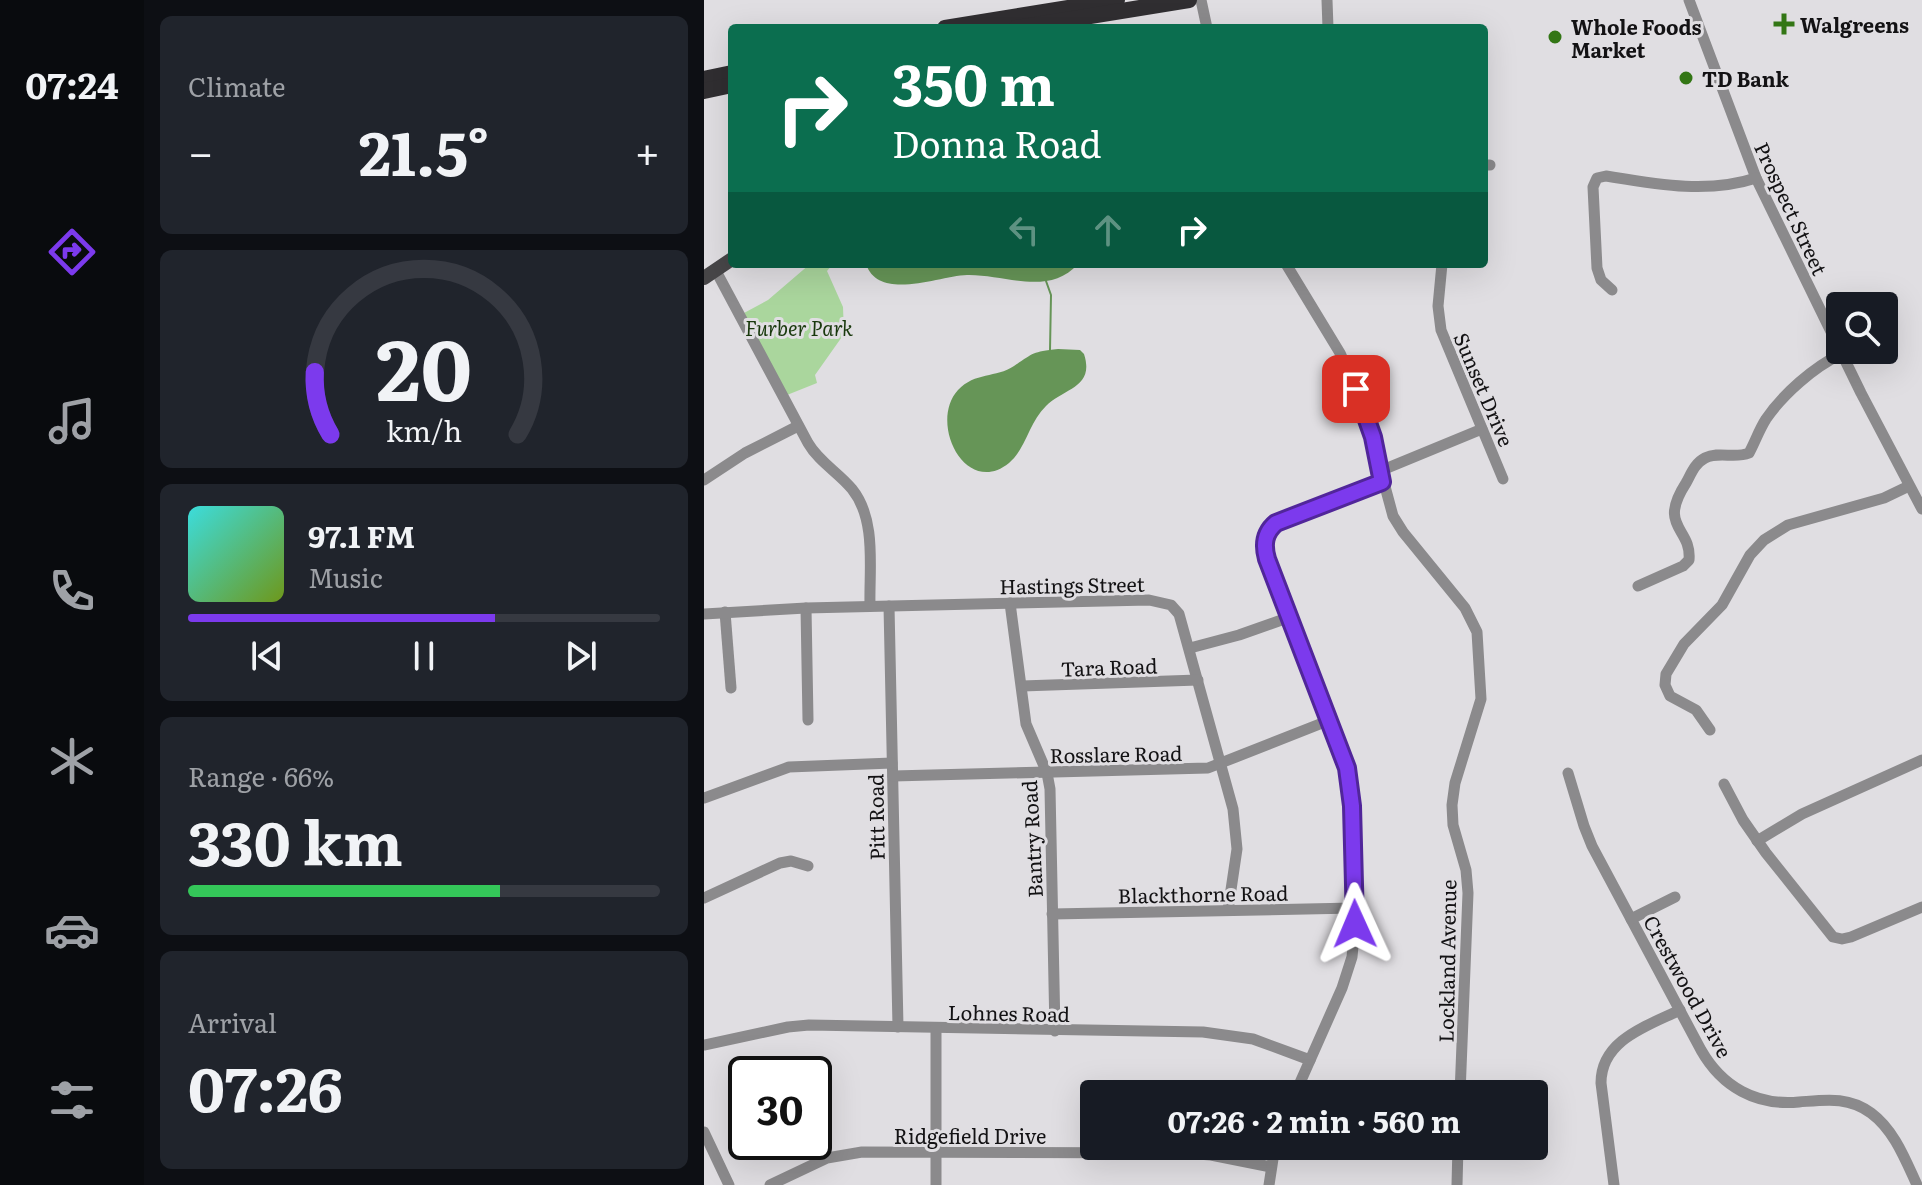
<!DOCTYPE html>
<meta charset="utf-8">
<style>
:root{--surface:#171b24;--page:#20242c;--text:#f1f3f6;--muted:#9ea1a6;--line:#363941;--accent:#7c3aed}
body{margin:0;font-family:Literata,serif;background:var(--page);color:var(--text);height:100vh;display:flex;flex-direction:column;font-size:30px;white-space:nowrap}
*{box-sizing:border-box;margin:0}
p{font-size:26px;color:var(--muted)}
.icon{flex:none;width:44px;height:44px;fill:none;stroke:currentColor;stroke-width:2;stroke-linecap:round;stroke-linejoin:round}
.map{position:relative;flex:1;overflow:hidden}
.sheet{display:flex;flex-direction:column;gap:16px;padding:16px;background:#0d0f14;width:560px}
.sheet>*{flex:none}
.hud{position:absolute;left:24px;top:24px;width:760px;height:244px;border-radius:8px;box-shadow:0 8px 32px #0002;background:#0b6e4f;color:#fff;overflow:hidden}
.tools{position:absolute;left:1122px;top:292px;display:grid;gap:16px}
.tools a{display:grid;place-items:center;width:72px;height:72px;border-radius:8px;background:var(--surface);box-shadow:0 8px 32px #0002;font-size:40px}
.speed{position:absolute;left:24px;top:1056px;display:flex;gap:16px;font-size:40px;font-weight:700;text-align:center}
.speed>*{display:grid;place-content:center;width:104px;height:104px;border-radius:50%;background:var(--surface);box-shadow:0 8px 32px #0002;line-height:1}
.speed .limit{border:4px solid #111;border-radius:12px;background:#fff;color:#111}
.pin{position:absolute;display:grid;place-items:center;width:68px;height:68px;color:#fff;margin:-34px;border-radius:16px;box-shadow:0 4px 12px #0006}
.me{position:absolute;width:88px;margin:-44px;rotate:359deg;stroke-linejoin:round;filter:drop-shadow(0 0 6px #0008)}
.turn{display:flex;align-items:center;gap:28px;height:168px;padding:0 32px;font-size:36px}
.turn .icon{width:104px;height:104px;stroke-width:2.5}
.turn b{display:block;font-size:56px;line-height:68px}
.lanes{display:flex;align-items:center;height:76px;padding:0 32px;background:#0003;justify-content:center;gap:40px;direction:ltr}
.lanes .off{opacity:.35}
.big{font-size:60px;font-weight:700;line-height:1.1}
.sheet .tile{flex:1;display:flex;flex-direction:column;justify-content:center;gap:12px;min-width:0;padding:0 28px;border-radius:12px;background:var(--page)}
.sheet .dial{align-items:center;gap:0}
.dial svg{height:208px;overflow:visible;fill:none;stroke:var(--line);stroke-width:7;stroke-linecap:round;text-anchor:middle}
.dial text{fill:var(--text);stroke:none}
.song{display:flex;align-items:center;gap:24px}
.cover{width:96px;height:96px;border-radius:12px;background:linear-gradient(135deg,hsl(180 70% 55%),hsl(80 70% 35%))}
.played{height:8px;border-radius:4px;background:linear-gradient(90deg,var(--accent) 65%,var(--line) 65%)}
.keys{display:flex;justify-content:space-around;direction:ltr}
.heat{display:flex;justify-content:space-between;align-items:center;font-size:44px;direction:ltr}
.charge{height:12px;border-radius:6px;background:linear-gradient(90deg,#34c759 66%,var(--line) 0)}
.trip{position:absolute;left:376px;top:1080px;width:468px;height:80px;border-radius:8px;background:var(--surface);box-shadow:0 8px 32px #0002;font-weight:700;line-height:80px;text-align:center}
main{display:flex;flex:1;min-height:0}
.dock{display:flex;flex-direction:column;width:144px;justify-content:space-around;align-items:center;background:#090b0e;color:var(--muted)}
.dock .icon{width:56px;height:56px}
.dock .on{color:var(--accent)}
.dock b{font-size:36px;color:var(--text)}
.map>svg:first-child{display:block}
.green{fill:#aad69d}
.water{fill:#669557}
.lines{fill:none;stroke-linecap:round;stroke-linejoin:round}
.stream{stroke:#669557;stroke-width:2}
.minor{stroke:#8b8a8c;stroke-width:11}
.major{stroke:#474648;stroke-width:14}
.highway{stroke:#302e31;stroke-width:16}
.route-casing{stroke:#51269a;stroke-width:20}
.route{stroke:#7c3aed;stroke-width:14}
.poi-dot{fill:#337615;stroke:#e0dee2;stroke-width:3}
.labels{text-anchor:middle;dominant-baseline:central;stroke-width:6;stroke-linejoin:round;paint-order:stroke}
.poi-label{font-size:20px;font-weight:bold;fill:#131214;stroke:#e0dee2;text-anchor:start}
.street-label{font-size:20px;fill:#131214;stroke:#e0dee2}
.park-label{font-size:20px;font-style:italic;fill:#19390d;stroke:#e0dee2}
</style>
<main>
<nav class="dock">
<b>07:24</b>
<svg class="icon on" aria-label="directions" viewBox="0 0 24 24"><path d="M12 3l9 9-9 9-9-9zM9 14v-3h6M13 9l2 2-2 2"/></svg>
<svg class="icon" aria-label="music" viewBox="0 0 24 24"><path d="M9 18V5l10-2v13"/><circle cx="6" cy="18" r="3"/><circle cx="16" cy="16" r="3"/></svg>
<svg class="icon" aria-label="phone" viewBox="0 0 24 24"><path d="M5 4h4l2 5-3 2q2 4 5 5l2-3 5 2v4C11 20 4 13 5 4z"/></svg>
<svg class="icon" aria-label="climate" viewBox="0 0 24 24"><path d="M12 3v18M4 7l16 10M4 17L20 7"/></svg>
<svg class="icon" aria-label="car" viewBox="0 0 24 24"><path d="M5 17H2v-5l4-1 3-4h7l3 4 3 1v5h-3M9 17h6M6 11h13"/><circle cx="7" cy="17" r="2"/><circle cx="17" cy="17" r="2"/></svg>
<svg class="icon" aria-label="filters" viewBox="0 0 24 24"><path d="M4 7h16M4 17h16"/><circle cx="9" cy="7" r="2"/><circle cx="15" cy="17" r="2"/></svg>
</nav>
<section class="sheet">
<div class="tile"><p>Climate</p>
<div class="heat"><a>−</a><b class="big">21.5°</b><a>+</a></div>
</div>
<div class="tile dial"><svg viewBox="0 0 100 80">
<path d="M14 69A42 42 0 1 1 86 69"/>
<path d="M14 69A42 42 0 0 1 8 45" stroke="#7c3aed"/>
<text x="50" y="56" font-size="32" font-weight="700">20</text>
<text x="50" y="72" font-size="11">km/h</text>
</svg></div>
<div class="tile">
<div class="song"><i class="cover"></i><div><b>97.1 FM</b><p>Music</p></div></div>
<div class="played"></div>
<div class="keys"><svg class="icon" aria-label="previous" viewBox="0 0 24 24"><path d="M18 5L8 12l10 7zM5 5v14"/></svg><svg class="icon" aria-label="pause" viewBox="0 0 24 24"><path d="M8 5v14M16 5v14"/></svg><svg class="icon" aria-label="next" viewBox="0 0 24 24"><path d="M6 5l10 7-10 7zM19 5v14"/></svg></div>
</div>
<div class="tile"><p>Range · 66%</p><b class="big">330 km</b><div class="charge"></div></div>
<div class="tile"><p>Arrival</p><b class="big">07:26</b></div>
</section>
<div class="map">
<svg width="1218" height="1185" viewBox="0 0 1218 1185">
<rect width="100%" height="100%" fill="#e0dee2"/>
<polygon class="green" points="106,264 129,264 123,271 139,307 140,334 111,375 113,383 83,395 40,313 64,300"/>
<g class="water">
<path d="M162,264h212c-30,33 -73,10 -111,11 -29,1 -88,27 -101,-11z"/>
<path d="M354,349l22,1 4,4c11,34 -20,34 -38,52 -17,16 -20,43 -37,57 -43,35 -81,-40 -51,-73 17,-18 38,-12 56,-24 20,-13 17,-14 44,-17z"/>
</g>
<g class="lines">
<polyline class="stream" points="342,281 347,295 346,350"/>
<g class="minor">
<polyline points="497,0 503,28"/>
<polyline points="623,0 624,28"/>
<polyline points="985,0 1052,178 1157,393 1218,509"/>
<polyline points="780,165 786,165"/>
<polyline points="582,264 636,353 659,405 689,516 699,532 761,608 773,632 777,699 751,783 748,805 749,825 762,870 764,893 756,1094"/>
<polyline points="738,264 734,306 737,330 799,479"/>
<path d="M12,271l92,172c11,19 30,29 44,46 25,31 17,80 18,117"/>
<path d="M908,290l-11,-10 -4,-12 -4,-81 4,-9 9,-2c49,8 102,18 150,2"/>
<polyline points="676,471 778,429"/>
<polyline points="0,480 41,453 94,426"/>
<path d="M934,586l45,-20 6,-6c3,-33 -32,-32 -3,-77 5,-9 9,-20 19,-25 14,-7 30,1 44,-5 6,-11 10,-23 17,-34 17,-25 48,-52 75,-65"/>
<polyline points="306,603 322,724 343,773 346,789 351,1031"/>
<polyline points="185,606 194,1027"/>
<polyline points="102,608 104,720"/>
<polyline points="21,612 27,688"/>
<polyline points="0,614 102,608 445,600 467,605 475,614 529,809 533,849 524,910"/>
<polyline points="486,648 535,635 586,617"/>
<polyline points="318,686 494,680"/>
<polyline points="1006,730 992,710 966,696 961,685 962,674 980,644 1018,605 1046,555 1060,540 1084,525 1180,498 1205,486"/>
<path d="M864,773l16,53 8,20 109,204c21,37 55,56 98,52 26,-2 49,-6 72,11 23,17 34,46 46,72"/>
<polyline points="189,776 504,768 626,720"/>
<polyline points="1020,784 1039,820 1062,853 1129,937 1138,939 1147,937 1218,907"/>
<polyline points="0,798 85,767 188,763"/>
<polyline points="1053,841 1098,814 1218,760"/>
<polyline points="0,898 76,863 87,861 104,866"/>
<polyline points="348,914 650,908"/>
<polyline points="927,919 971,897"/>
<polyline points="0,1045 84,1027 105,1025 499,1032 549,1039 606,1060"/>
<polyline points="591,1094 638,988 648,957 651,924 648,806 637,748 563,559 561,538 572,523 678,482"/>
<polyline points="0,1132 25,1185"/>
<polyline points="66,1185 123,1158 158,1152 480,1153 507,1155 567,1167"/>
<polyline points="232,1185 232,1028"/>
<polyline points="565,1185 571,1146"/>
<polyline points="753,1185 754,1146"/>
<path d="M910,1185l-13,-102c0,-43 46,-57 79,-73"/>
</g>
<polyline class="major" points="0,278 28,259"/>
<g class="highway">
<polyline points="241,28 413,0"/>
<polyline points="312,28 485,0"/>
<polyline points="0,79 28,73"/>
<polyline points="0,91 28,85"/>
</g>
</g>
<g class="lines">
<defs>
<path id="route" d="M651,924l-3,-118 -5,-38 -80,-209c-4,-14 -3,-26 9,-36l106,-41 -9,-45 -17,-48"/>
</defs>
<use href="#route" class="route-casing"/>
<use href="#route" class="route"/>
</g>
<g class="poi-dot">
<path d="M1076 12h8v8h8v8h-8v8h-8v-8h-8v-8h8z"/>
<circle cx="851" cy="37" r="8"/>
<circle cx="982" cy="78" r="8"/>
</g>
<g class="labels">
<g class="poi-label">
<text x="1096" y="24">Walgreens</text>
<text x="867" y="26">Whole Foods<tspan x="867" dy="23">Market</tspan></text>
<text x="998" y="78">TD Bank</text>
</g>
<g class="street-label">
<text transform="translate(1088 208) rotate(65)">Prospect Street</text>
<text transform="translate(781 389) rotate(67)">Sunset Drive</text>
<text transform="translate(368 584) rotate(-1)">Hastings Street</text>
<text transform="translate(405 666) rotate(-2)">Tara Road</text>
<text transform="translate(412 753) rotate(-1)">Rosslare Road</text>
<text transform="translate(171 817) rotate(-91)">Pitt Road</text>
<text transform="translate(327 839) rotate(-93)">Bantry Road</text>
<text transform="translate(499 893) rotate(-1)">Blackthorne Road</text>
<text transform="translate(742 961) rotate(-89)">Lockland Avenue</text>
<text transform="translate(985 986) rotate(61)">Crestwood Drive</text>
<text transform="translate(305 1012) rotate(1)">Lohnes Road</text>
<text x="266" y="1135">Ridgefield Drive</text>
</g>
<g class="park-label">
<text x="95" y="327">Furber Park</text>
</g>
</g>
</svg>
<div class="tools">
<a><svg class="icon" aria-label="search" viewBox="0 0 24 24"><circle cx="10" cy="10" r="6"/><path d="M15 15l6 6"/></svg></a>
</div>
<div class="speed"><div class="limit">30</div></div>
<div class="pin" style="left:652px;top:389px;background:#d93025"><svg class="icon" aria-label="arrive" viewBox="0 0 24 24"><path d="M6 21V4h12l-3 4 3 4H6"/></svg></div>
<svg class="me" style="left:651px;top:924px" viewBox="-20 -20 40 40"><path d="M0-17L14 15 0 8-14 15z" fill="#7c3aed" stroke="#fff" stroke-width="4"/></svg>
<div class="trip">07:26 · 2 min · 560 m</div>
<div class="hud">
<div class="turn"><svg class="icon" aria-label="right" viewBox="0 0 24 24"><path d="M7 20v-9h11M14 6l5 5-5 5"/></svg><div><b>350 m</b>Donna Road</div></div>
<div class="lanes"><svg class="icon off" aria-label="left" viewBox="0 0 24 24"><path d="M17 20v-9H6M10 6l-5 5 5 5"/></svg><svg class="icon off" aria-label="ahead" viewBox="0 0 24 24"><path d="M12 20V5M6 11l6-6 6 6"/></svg><svg class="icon" aria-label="right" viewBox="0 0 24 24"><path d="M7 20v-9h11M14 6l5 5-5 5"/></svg></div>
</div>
</div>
</main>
